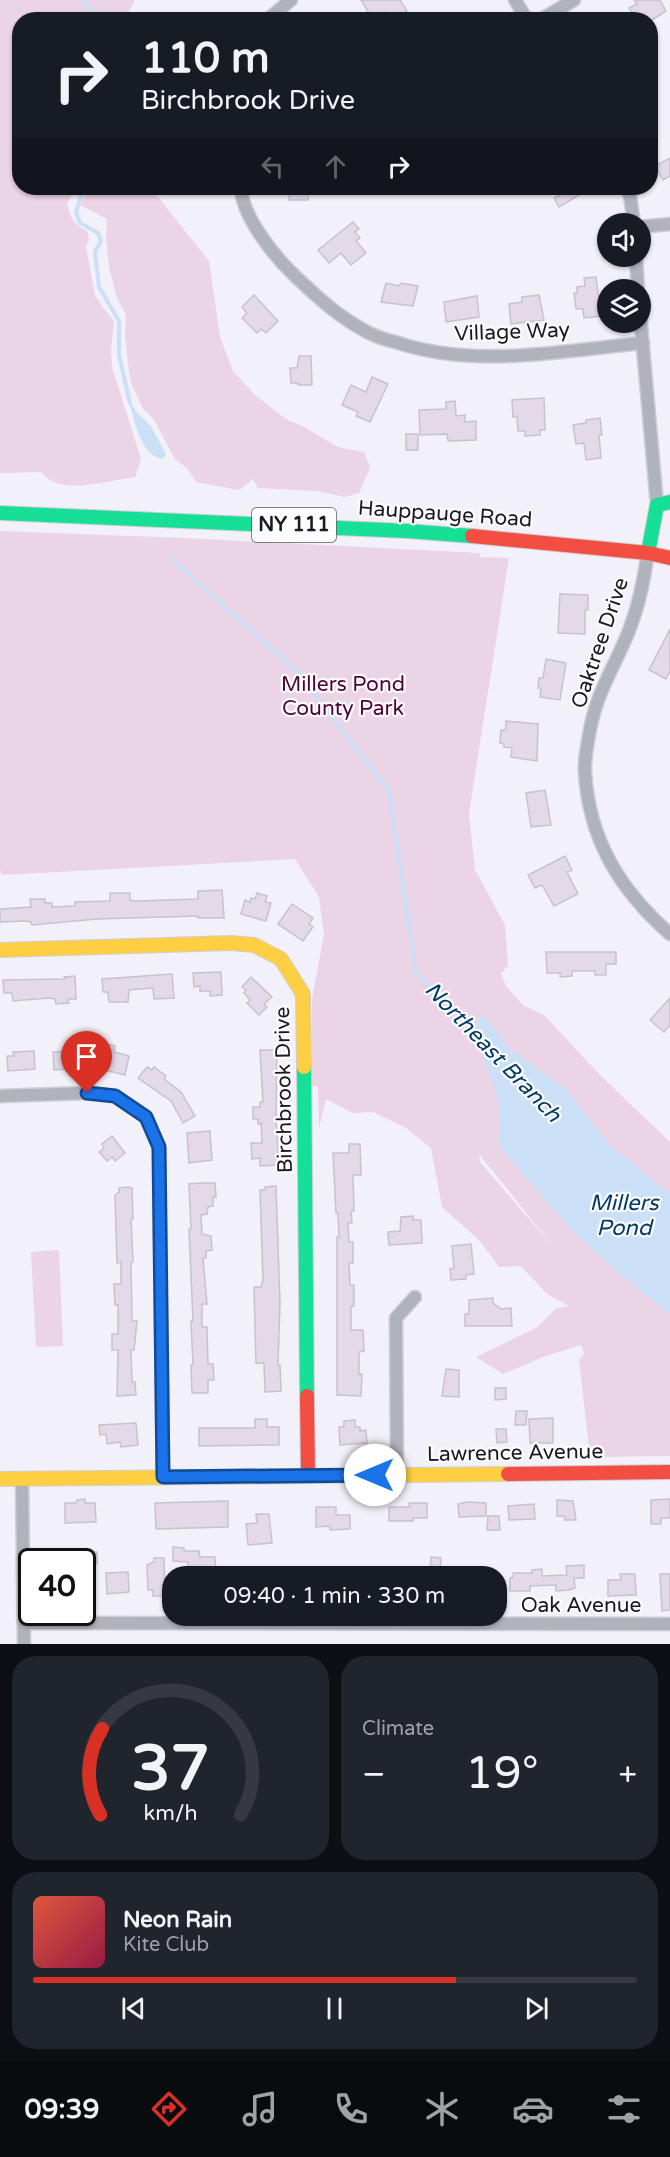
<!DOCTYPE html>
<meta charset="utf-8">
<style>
:root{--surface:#171b24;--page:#20242c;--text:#f1f3f6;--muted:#9ea1a6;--line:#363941;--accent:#d93025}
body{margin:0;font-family:"Varela Round",sans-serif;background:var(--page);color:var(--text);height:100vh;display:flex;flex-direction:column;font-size:22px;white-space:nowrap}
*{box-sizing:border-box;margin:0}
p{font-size:20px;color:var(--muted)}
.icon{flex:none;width:33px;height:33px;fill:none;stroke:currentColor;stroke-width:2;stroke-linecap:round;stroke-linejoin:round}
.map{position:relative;height:1644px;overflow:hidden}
.drawer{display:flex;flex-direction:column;gap:12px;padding:12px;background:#0d0f14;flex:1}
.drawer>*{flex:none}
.guide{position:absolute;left:12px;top:12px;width:646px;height:183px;border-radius:24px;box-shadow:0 2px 4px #0004;background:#171b24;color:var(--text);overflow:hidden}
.controls{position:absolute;left:597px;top:213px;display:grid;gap:12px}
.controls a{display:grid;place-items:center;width:54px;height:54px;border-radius:50%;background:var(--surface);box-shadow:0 2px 4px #0004;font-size:30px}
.speed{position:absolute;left:18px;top:1548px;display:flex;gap:12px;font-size:30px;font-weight:700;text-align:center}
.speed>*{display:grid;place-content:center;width:78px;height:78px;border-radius:50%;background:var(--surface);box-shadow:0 2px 4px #0004;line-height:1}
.speed .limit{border:3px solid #111;border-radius:9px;background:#fff;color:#111}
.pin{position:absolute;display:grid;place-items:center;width:51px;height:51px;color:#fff;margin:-62px -26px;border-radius:50% 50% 50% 0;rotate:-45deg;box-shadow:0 0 6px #0007}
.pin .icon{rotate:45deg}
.me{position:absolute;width:66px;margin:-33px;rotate:270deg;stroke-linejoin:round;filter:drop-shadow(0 0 4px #0008)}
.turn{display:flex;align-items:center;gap:21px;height:126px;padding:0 30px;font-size:27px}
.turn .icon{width:78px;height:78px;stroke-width:2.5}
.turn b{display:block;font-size:42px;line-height:51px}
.lanes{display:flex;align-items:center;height:57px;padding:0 30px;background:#0003;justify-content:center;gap:30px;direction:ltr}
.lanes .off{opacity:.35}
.big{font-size:45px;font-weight:600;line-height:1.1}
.drawer .tile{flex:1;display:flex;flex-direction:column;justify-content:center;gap:9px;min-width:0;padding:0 21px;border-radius:24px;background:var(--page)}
.drawer .dial{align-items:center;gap:0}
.dial svg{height:156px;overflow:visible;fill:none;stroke:var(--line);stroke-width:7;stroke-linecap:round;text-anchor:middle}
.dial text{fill:var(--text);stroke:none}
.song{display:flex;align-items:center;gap:18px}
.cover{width:72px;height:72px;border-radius:9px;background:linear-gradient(135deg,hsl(10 70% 55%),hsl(340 70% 35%))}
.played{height:6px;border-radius:3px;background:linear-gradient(90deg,var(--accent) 70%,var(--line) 70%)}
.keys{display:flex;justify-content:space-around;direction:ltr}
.heat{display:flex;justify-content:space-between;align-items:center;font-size:33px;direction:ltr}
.drawer .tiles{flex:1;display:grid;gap:12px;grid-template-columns:1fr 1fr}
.tile:last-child{grid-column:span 2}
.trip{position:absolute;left:162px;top:1566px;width:345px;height:60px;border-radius:24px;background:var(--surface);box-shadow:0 2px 4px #0004;font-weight:600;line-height:60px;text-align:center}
.tab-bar{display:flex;height:96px;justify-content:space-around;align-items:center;background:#090b0e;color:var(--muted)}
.tab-bar .icon{width:42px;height:42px}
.tab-bar .active{color:var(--accent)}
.tab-bar b{font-size:27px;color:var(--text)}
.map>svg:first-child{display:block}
.green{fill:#ebd4e5;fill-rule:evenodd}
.water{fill:#cbdff7}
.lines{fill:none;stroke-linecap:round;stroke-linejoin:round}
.stream{stroke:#cbdff7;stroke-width:4}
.building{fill:#e3d9e8;stroke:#c8c2cb;stroke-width:1.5}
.street-casing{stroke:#d0ced5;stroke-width:15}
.fast-casing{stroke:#d0ced5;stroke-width:16}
.slow-casing{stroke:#d0ced5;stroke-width:16}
.jam-casing{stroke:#d0ced5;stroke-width:16}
.street{stroke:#b1b3bc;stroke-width:12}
.fast{stroke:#16e098;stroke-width:14}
.slow{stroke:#ffcf43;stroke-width:14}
.jam{stroke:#f24e42;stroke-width:14}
.route-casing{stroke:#114b97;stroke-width:15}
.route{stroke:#1a73e8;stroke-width:10}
.labels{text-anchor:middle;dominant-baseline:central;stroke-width:4.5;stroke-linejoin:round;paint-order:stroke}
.shield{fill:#fcfcfc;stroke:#5e5c65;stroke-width:1.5}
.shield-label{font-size:20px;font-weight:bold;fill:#1b1824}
.street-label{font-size:21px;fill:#1b1824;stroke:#fcfcfc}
.park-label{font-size:21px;fill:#4e0138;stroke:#fcfcfc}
.water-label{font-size:22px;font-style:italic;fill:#003a68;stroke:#fcfcfc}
</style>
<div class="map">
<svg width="670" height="1644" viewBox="0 0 670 1644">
<rect width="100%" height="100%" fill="#f2f0f8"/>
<g class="green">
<path d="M0,0h135l-10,19 -105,1v168h57l-10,15c3,15 7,21 21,29l1,8 -3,6 9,50 19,26 -3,26 1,19 29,92 -6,18c-22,3 -63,15 -83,4 -4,-2 -8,-6 -11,-9l-41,1z"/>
<polygon points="90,188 151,188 209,261 220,337 233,371 255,395 286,419 304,427 338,447 364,452 370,467 359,493 345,497 317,491 258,488 253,479 239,490 196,482 187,468 176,460 172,454 153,418 143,409 130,380 125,336 126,315 117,298 109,267 106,237 107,219 80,205"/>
<path d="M0,531l184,7 296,15v4l29,1 -40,255 6,57 30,55 3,40 -7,9 5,12 18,20 20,9 56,60 70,67v314l-80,1 -11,-98 5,-5 -3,-9 -38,12 -40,17 -27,-17 62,-30 17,-18 14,-3 -22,-12 -26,-28 -22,1 -19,-26 -38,-34 -11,-59 -25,-20 -33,-16 -20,1 -27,-14 -7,29 -1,-42h-6v-87l12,-65 -5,-37 -24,-38 -293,16 -2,-5zM479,1155h1l75,94 -75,-87z"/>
<polygon points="59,1250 63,1346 36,1347 31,1252"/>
</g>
<g class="water">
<path d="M128,399l10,15 13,12 15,28 -3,5c-24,-4 -28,-40 -35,-60z"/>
<polygon points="483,1014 511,1050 566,1089 609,1145 670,1193 670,1315 622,1276 572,1231 500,1147 498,1098 472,1028"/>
</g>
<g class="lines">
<g class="stream">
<polyline points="82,0 100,20"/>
<polyline points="84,188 76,212 80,223 98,233 101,241 95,252 99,287 119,321 119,355 130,403"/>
<polyline points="171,558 298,673 389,791 416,973 475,1031"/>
</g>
</g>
<g class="building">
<polygon points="361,0 400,0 407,11 393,20 390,20 386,12 373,20"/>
<polygon points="634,0 660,0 666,11 652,20 636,20 629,8 637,4"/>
<polygon points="670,158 670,176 663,180 655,166"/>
<polygon points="289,188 309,188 308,200 289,200"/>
<polygon points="554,188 591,188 559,207 554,198 559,196"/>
<polygon points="353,222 359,229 355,232 360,238 356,241 366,253 351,265 341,253 329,263 318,250"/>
<polygon points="596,277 601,316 584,318 583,309 576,309 574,293 577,293 577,287 585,286 584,278"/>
<polygon points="386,283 399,286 401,283 418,286 413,306 381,302"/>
<polygon points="254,295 278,321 266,333 261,329 257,333 242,318 247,313 242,307"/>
<polygon points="539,295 544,320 511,324 509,304 522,302 522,297"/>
<polygon points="477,296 479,317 446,322 444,302"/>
<polygon points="299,356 311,356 312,385 298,385 298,383 291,383 290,368 297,368"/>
<polygon points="372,377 388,384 370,422 356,416 358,412 342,405 351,385 366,392"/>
<polygon points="544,398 545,430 540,430 540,435 525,436 525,431 518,431 517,416 513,417 512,400"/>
<polygon points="455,401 456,416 465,415 465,422 476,421 476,440 448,441 447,434 420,435 419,410 446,409 446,402"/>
<polygon points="600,418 602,435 599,435 601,458 586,460 584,443 576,444 573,425 586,423 586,420"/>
<rect x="406" y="434" width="12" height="16"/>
<polygon points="560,594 588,595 588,610 585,610 585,634 558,633"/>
<polygon points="670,629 670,671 666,679 649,670"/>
<polygon points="546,659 566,663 560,700 540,697 541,688 538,688 539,678 543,678"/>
<polygon points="506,721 538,724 537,761 511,757 512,748 504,747 504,744 500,743 501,730 506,730"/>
<polygon points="545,790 551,825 531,827 526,793"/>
<polygon points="565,856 572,870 567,872 578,894 554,906 542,885 535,888 528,875"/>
<polygon points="222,890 224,918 198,918 198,916 97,919 32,925 31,922 25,921 0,922 0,909 31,907 30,899 45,899 45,903 52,903 52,907 75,906 75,902 110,901 110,893 130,893 130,900 136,901 198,899 198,891"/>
<polygon points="257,893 267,896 265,902 271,903 266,921 241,914 245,900 250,902 251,898 255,899"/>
<polygon points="292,904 313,918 309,924 313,927 303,941 278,924"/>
<polygon points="546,952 616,952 616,964 606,964 606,975 595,975 595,971 572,971 572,976 560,977 560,973 547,973"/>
<polygon points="221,972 222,995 210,996 210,991 200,991 200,986 194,987 193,973"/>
<polygon points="172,974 174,998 154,999 153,988 129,990 128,1002 109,1002 108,992 103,992 102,979"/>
<polygon points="75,976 76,999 68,999 69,1003 56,1004 55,999 48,998 13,1001 12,993 4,993 3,980 65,979 64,977"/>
<polygon points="251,977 272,997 264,1004 267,1007 259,1015 247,1003 250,1000 244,993 246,990 242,987"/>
<polygon points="670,998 670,1025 664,1032 650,1020"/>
<polygon points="103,1043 115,1046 114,1052 129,1056 125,1075 97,1068"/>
<polygon points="260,1050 277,1050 276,1119 279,1165 260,1166 260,1158 252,1159 251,1143 262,1143 261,1123 258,1124 258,1119 253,1119 253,1107 260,1107 260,1102 263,1102"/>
<polygon points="34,1051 35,1069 8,1071 7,1056 14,1056 13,1052"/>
<polygon points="72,1051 72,1054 80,1054 81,1075 70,1076 69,1069 54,1070 53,1052"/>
<polygon points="147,1067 152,1070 154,1067 166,1076 164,1079 181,1092 195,1116 183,1123 171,1101 138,1078"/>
<polygon points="210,1131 212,1160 189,1163 187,1133"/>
<polygon points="112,1136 125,1153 115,1161 112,1157 107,1161 99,1152 104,1148 102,1144"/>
<polygon points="349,1144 360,1144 361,1175 353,1175 354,1211 351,1212 352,1223 348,1223 349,1242 353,1242 353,1263 349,1263 350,1285 354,1285 354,1306 351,1307 351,1330 363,1330 364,1351 359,1352 359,1374 362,1374 361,1396 337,1395 337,1237 339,1237 338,1213 336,1213 333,1153 349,1153"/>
<polygon points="202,1183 215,1183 216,1197 213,1197 213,1206 208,1207 207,1214 201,1215 202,1234 211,1236 212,1250 206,1251 206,1258 203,1258 207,1304 202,1304 202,1327 207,1327 208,1364 213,1364 214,1380 208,1380 208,1393 192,1393 191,1365 193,1365 191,1321 193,1321 189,1229 191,1229 189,1184"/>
<polygon points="276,1186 280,1303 278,1365 280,1365 281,1391 265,1392 264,1363 256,1363 254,1287 261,1287 263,1280 260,1190 265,1190 265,1187"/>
<polygon points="129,1187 132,1188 133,1219 131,1219 133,1262 131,1262 132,1321 137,1321 134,1350 131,1350 132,1382 135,1382 136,1395 117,1396 118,1350 112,1350 112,1334 118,1334 118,1305 115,1305 114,1284 121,1284 121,1262 117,1263 115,1195 119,1192 119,1188"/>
<polygon points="413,1216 413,1220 421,1220 422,1243 389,1245 388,1232 400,1231 401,1217"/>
<polygon points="471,1244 474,1274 466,1275 466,1279 451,1280 450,1269 454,1268 452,1246"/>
<polygon points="493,1298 493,1303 501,1309 511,1308 512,1326 465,1326 465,1314 469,1314 469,1300"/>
<polygon points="446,1369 459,1370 459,1397 442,1396"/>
<polygon points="495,1388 506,1388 506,1399 495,1400"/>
<polygon points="516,1411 527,1411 526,1425 515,1425"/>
<polygon points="553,1418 553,1443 530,1443 529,1419"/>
<polygon points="255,1419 267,1419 267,1427 279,1427 279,1445 199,1446 199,1428 255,1428"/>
<polygon points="355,1420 355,1427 360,1427 360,1431 366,1430 367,1443 340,1445 339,1427 344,1427 344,1421"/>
<polygon points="136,1423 138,1445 121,1447 120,1442 107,1444 106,1434 100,1435 99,1425"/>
<polygon points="496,1429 506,1429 507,1442 497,1443"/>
<polygon points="85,1499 85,1503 95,1503 96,1522 65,1523 65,1503 76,1503 77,1500"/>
<polygon points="670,1499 670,1518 661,1518 661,1524 651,1524 651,1500"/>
<polygon points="557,1500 573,1501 576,1520 565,1520 564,1516 557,1516"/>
<polygon points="228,1501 228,1527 156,1529 155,1503"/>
<polygon points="467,1502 486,1503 486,1516 459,1517 458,1504"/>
<polygon points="409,1503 427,1503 427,1518 413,1518 413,1521 389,1521 389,1507 410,1507"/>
<polygon points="534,1504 535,1519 509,1520 508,1506"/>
<polygon points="316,1507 336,1507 336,1515 350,1515 350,1529 330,1530 330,1526 316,1527"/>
<polygon points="256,1514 269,1514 272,1543 248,1545 246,1524 257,1523"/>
<polygon points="488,1516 499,1516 500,1530 487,1530"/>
<polygon points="173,1547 184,1548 184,1551 199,1551 200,1557 215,1557 216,1572 188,1573 188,1562 173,1561"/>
<polygon points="72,1551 97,1552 97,1564 71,1562"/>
<polygon points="431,1557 441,1558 440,1573 430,1572"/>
<polygon points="154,1558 164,1558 165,1596 153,1596 153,1590 148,1590 147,1565 154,1562"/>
<polygon points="584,1565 584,1578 574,1578 575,1588 569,1590 556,1591 556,1585 530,1586 530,1591 510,1591 510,1578 513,1577 513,1573 532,1573 532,1570 542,1569 542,1576 567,1575 566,1566"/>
<polygon points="128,1572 129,1592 107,1594 106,1573"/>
<polygon points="620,1574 635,1574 636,1595 608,1596 608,1580 621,1580"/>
<polygon points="660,1574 670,1574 670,1610 662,1611"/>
</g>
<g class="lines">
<defs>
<g id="street">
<polyline points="515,0 527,20"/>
<polyline points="267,20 291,0"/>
<polyline points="540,20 574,0"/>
<path d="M241,188c1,28 33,68 53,87 24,23 46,43 75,58 8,4 18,7 26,9 80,27 166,9 248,1"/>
<polyline points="626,188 630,196 634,224"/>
<polyline points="640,227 670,224"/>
<polyline points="636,256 638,290"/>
<polyline points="640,314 657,505"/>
<path d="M648,553c-4,25 -8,48 -17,72 -10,30 -29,57 -37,88 -4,14 -10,46 -9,59 4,68 35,118 85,162"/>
<polyline points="0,1096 87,1093 115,1096 146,1117 159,1147 163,1477"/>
<polyline points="397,1475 396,1318 415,1297"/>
<polyline points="22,1479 24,1644"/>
<polyline points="24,1623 670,1624"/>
</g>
<g id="fast">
<polyline points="0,513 407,531 472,536"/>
<polyline points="648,553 657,505 670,502"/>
<polyline points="304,1067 307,1396"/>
</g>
<g id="slow">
<polyline points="0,950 231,943 254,945 281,959 303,994 304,1067"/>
<polyline points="0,1479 508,1474"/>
</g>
<g id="jam">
<polyline points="472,536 648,553 670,558"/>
<polyline points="307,1396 308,1475"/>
<polyline points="508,1474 670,1472"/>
</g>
</defs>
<use href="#street" class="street-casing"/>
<use href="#fast" class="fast-casing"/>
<use href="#slow" class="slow-casing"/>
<use href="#jam" class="jam-casing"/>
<use href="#street" class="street"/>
<use href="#fast" class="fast"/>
<use href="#slow" class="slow"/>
<use href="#jam" class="jam"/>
</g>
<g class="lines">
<defs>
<polyline id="route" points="87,1093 115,1096 146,1117 159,1147 163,1477 375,1475"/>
</defs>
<use href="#route" class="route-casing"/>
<use href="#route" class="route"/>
</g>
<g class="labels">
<rect class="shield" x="252" y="508" width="84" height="34" rx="4.5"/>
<g class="shield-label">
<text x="294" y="525">NY 111</text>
</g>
<g class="street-label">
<text transform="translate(512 332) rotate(-2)">Village Way</text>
<text transform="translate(445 514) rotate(4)">Hauppauge Road</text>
<text transform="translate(600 643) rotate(-71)">Oaktree Drive</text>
<text transform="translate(284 1090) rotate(-91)">Birchbrook Drive</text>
<text transform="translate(515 1453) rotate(-1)">Lawrence Avenue</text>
<text x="581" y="1605">Oak Avenue</text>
</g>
<g class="park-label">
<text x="343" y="684">Millers Pond<tspan x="343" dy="24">County Park</tspan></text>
</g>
<g class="water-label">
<text transform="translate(493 1052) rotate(46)">Northeast Branch</text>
<text x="624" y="1203">Millers<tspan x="624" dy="25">Pond</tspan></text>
</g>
</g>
</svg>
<div class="controls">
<a><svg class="icon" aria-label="sound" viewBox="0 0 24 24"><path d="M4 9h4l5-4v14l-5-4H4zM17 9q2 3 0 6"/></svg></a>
<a><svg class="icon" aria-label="layers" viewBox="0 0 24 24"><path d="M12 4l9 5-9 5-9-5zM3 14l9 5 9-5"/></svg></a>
</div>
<div class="speed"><div class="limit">40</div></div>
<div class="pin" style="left:87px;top:1093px;background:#d93025"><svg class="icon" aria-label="arrive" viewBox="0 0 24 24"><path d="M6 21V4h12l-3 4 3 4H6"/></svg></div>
<svg class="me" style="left:375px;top:1475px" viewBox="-20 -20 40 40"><circle r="19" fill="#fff"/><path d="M0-13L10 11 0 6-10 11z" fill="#1a73e8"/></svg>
<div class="trip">09:40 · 1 min · 330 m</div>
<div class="guide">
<div class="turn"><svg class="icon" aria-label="right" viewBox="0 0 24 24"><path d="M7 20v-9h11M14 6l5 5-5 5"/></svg><div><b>110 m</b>Birchbrook Drive</div></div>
<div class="lanes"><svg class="icon off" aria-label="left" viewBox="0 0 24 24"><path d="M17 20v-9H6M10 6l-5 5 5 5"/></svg><svg class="icon off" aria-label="ahead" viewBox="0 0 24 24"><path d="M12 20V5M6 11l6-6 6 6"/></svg><svg class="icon" aria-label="right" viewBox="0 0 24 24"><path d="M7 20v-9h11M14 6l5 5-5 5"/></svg></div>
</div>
</div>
<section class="drawer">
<div class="tiles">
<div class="tile dial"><svg viewBox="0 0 100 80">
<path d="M14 69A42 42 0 1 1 86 69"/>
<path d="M14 69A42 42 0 0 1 15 25" stroke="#d93025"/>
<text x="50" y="56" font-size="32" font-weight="700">37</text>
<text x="50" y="72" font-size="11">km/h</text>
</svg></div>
<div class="tile"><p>Climate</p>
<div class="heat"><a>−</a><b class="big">19°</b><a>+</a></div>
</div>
<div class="tile">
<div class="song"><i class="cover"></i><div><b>Neon Rain</b><p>Kite Club</p></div></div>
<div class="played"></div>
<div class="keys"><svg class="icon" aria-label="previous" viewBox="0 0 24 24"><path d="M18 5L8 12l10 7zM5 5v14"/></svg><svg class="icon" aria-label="pause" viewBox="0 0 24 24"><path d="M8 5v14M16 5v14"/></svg><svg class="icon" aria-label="next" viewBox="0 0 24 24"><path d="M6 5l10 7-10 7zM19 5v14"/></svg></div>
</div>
</div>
</section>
<nav class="tab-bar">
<b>09:39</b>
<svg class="icon active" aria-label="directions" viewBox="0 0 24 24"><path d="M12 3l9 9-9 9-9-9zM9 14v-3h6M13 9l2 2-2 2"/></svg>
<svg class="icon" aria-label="music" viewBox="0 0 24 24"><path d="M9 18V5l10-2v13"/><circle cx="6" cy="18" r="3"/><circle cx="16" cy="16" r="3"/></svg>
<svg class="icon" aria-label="phone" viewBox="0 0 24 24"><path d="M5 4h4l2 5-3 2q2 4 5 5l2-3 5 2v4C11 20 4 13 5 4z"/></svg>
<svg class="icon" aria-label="climate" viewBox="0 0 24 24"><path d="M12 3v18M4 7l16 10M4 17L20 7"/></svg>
<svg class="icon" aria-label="car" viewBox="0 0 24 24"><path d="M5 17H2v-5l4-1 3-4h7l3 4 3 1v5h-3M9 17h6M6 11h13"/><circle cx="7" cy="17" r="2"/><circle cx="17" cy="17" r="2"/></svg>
<svg class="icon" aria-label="filters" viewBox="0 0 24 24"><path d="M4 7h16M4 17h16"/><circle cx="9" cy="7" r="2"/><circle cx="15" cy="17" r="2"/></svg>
</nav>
